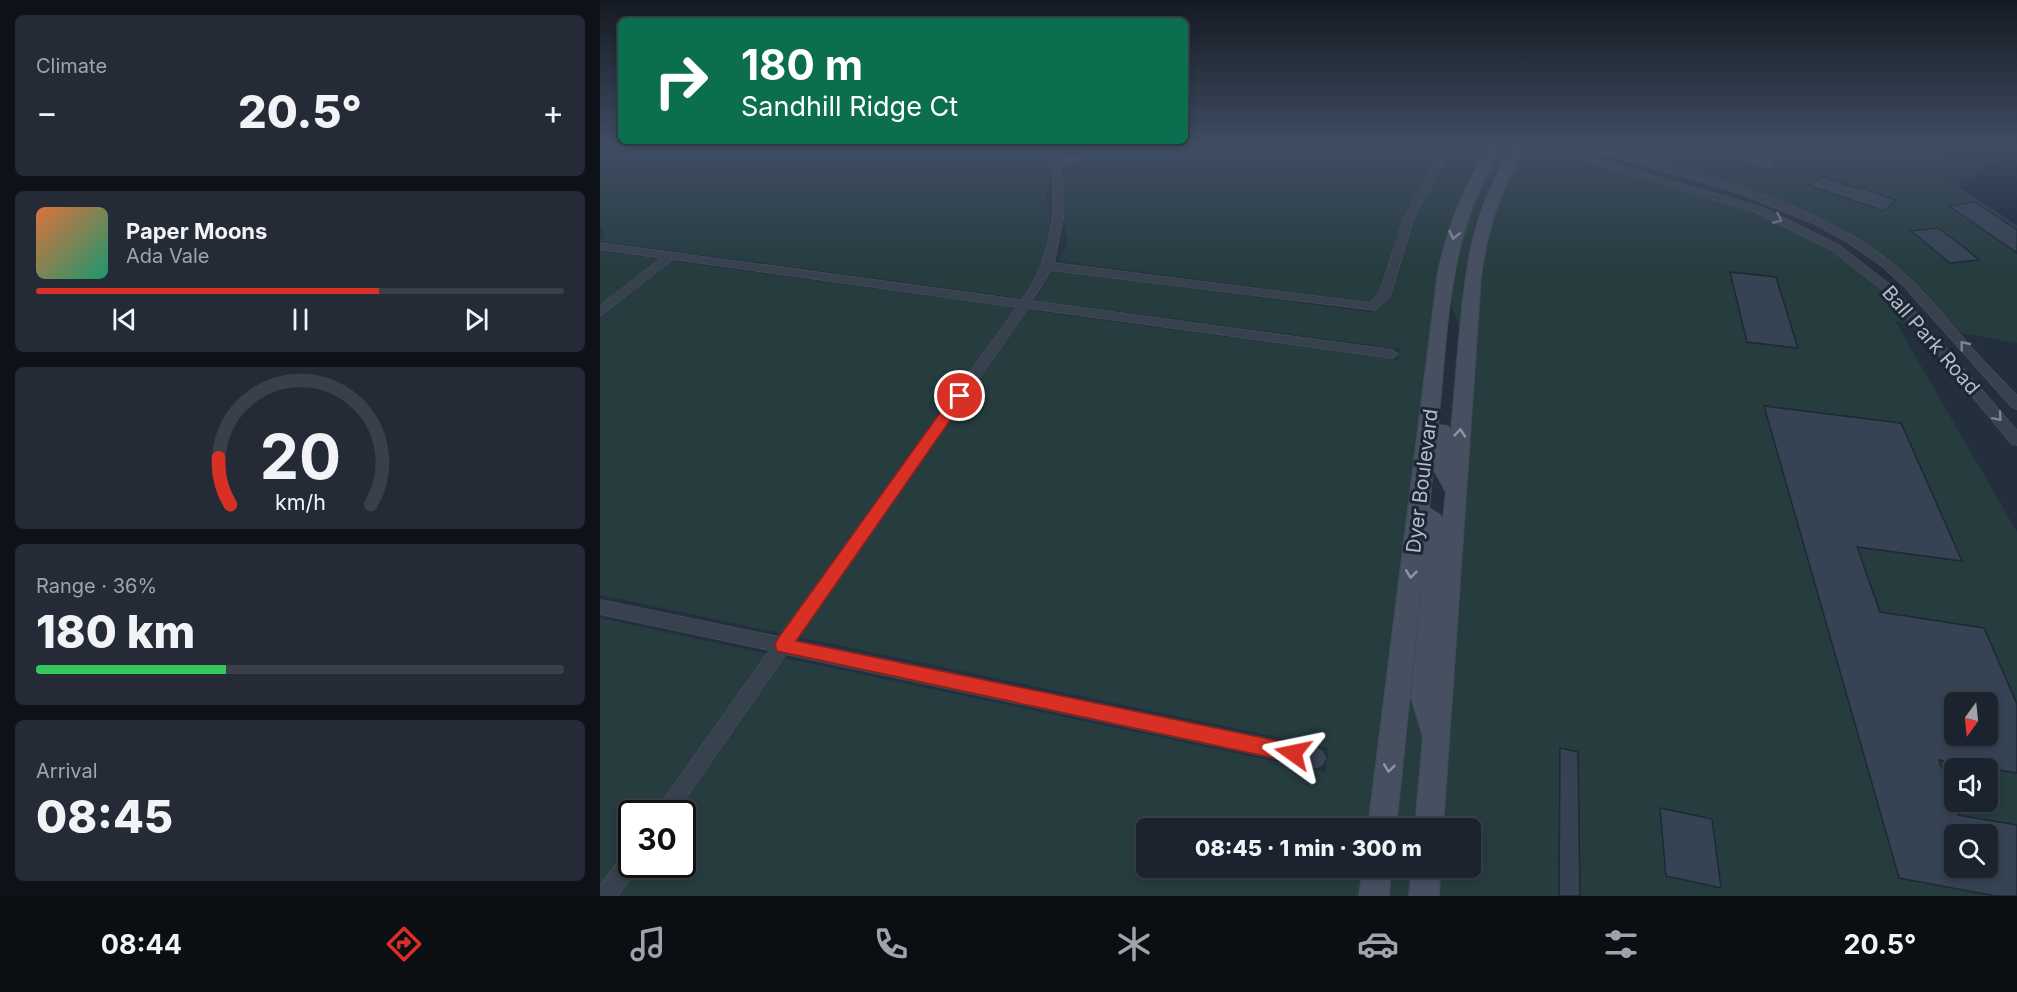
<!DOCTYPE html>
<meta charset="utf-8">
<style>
:root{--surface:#1b232e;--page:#242b36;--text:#f1f3f6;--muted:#a0a4aa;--line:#39404a;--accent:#d93025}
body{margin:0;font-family:Inter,sans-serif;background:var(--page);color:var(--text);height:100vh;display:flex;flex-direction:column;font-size:22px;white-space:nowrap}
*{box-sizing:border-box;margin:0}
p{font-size:20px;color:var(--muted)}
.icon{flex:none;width:33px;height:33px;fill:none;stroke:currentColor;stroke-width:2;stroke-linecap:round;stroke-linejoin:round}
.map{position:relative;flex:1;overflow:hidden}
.drawer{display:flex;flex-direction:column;gap:15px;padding:15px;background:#0f1319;width:600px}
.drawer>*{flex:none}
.top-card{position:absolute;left:18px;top:18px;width:570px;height:126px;border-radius:9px;box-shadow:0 3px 9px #0003,0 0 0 2px var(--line);background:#0b6e4f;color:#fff;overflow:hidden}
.needle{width:39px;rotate:195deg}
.fabs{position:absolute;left:1344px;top:692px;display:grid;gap:12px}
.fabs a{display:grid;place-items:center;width:54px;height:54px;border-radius:9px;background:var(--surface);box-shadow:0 3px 9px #0003,0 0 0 2px var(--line);font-size:30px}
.speed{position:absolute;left:18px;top:800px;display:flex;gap:12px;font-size:30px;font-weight:700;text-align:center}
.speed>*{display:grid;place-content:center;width:78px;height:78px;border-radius:50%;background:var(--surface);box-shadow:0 3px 9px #0003,0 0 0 2px var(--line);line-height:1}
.speed .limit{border:3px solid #111;border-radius:9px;background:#fff;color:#111}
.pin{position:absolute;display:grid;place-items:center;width:51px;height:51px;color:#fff;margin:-26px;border:3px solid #fff;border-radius:50%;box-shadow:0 2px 6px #0007}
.me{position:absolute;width:66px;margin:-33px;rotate:282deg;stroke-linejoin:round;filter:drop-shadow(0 0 4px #0008)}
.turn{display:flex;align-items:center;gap:21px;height:126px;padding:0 24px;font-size:27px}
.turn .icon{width:78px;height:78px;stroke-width:2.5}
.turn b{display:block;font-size:42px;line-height:51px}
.big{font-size:45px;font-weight:800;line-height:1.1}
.drawer .card{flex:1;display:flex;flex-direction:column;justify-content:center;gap:9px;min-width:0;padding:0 21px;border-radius:9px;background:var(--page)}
.drawer .dial{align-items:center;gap:0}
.dial svg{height:156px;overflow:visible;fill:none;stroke:var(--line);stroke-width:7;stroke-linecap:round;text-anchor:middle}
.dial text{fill:var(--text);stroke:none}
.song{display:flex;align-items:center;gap:18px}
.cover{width:72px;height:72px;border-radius:9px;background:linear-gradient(135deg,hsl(20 70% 55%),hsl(160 70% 35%))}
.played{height:6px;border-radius:3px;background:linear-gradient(90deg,var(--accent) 65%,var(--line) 65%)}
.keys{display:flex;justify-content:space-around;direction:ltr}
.heat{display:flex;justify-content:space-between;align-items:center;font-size:33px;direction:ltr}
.charge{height:9px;border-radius:4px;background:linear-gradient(90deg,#34c759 36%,var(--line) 0)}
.trip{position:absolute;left:536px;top:818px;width:345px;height:60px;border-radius:9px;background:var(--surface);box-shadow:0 3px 9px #0003,0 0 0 2px var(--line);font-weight:800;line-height:60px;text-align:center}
.dock{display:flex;height:96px;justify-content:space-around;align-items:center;background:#0b0e12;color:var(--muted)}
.dock .icon{width:42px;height:42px}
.dock .active{color:var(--accent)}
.dock b{font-size:27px;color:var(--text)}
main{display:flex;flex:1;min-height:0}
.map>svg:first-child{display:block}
.green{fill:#263c3f;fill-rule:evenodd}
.water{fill:#17263c}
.building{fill:#364354;stroke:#1f2835;stroke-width:1.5;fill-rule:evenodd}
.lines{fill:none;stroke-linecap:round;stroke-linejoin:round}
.street-casing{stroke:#414a57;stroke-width:2}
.secondary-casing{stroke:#414a57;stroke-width:2}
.street{fill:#38414e;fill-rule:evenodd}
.secondary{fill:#465061;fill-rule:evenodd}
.oneway{stroke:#7c8592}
.oneway2{stroke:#8e96a5}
.route{fill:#d93025;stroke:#8d1f18;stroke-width:1.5}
.labels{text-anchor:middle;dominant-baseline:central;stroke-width:6;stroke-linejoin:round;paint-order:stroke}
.street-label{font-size:20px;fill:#b4bcc9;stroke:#1d2633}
</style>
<main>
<section class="drawer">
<div class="card"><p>Climate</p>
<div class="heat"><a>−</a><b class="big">20.5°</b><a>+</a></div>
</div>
<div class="card">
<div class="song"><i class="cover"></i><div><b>Paper Moons</b><p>Ada Vale</p></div></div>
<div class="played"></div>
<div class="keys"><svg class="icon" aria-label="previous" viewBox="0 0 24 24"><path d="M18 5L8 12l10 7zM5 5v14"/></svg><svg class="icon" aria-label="pause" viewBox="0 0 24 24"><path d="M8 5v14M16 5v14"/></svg><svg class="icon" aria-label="next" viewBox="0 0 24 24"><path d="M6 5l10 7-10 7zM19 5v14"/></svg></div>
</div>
<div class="card dial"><svg viewBox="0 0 100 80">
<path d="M14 69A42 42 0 1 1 86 69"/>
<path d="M14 69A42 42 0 0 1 8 45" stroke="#d93025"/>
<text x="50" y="56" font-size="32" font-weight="700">20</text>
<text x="50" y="72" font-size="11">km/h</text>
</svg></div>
<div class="card"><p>Range · 36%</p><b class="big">180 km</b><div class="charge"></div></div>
<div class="card"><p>Arrival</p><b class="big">08:45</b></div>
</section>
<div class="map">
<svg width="1417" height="896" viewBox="0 0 1417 896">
<rect width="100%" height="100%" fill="#242f3e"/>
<g class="green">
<polygon points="0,146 458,146 446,197 454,244 422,298 0,241 5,236 0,226"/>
<polygon points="537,146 843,146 844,148 803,217 778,293 768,302 458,261 468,241 459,196 466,163"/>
<path d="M854,146h37c-26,33 -39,70 -48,111 -3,12 -3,31 -8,41l-65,530h-224v39h219l-3,29h-744l22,-32h42v-51h-6l109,-155 540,114 4,-24 -530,-111 229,-327 370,50 2,-11 -365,-49 18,-30 317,42 6,-2 15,-13 24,-78 40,-70z"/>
<polygon points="904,146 915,146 902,164 885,195 874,226 866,276 849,461 847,456 859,327 850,301 853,272 873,195"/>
<path d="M928,146c33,4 68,19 101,28 104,30 214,59 283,150l-17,-3 122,211v364h-581l2,-29h32v-39h-29l5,-80 3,-1 -3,-9 18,-241 3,-1 -3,-5 16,-214 6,-49 27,-61zM1354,702h34v33h-34zM1354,768h34v33h-34zM1354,834h34v33h-34z"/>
<polygon points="992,146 1299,146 1347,159 1343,176 1417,225 1417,343 1361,333 1322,288 1290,262 1253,237 1125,183"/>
<polygon points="0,251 60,259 0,307"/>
<polygon points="72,261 415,308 181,633 0,595 0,318"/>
<polygon points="826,526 829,529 813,695 814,710 824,740 817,828 794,828"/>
<polygon points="0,618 167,654 52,813 32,813 31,842 0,886"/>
<polygon points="790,867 814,867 811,896 787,896"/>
</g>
<polygon class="water" points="1390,146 1417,146 1417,225 1359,187 1394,162"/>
<g class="building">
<polygon points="1151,152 1178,160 1170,172 1143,164"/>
<polygon points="1221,176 1258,189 1260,187 1295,200 1284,211 1210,186"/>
<polygon points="1375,202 1417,230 1417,253 1349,206"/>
<polygon points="1338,228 1361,245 1379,260 1350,263 1311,231"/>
<polygon points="1130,272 1176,277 1198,348 1147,342"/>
<path d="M1164,406l137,17 61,138 -105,-14 23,65 104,16 33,76v69l-78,-13 19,55 59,10v71h-22l-96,-18zM1354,702h34v33h-34zM1354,834h34v33h-34z"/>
<polygon points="960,748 978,752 980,896 959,896"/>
<polygon points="1060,808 1112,819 1121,888 1066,876"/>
</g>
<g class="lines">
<defs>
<g id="street">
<path d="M451,146h8l2,13 56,-13h15l-71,19 2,52 -9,46 315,40 10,-9 25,-76 41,-72h8l-39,72 -24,78 -15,14 -324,-40 -19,31 360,49 6,4 -6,4 -364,-50 -232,333 520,108 6,3 3,6 -3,6 -6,3 -530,-113 -111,159h-21l116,-163 -170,-36v-14l179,37 238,-330 -344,-48 -73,57v-10l62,-48 -62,-9v-6l422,57c35,-49 34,-96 29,-154z"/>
<polygon points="938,146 952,146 1163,208 1240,246 1295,289 1417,431 1417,445 1412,444 1287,293 1232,250 1155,212"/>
<path d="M976,146h14c107,29 226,51 312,126 28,24 49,53 74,81 13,15 27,28 41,43v13l-5,-2 -107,-120 -23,-21 -33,-23 -36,-20 -77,-31z"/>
<polygon points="32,849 32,864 40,864 39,866 17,896 0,896 0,886 25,852"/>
</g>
<g id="secondary">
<path d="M891,146h13c-57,82 -56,183 -66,279l10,1 3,5 -2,27c3,-39 7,-78 10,-118 7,-73 12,-133 56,-194h13c-28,41 -40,81 -47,130l-38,552h-28l8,-91 -12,-40 16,-167 -31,298h-28l70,-557c11,-46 25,-87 53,-125zM833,468l13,24 -3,27 -4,-5 -10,-6z"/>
<polygon points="763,867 791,867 789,896 759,896"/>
<polygon points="812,867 840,867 839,896 809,896"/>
</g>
</defs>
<use href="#street" class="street-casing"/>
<use href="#secondary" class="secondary-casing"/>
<use href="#street" class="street"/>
<use href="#secondary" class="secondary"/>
</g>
<defs><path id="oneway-chevron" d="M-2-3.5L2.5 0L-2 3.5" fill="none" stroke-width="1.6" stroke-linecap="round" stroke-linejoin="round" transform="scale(1.5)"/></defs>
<g class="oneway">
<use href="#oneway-chevron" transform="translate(1178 219) rotate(24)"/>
<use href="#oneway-chevron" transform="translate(1364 345) rotate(-129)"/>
<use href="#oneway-chevron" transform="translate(1398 417) rotate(49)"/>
</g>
<g class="oneway2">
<use href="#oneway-chevron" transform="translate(854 235) rotate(103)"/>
<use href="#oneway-chevron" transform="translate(860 433) rotate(-85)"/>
<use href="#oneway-chevron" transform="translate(811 574) rotate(97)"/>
<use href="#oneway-chevron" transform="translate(789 768) rotate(97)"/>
</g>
<linearGradient id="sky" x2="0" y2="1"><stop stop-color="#141a22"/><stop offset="0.54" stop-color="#3f4d63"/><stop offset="1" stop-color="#3f4d63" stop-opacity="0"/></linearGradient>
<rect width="1417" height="271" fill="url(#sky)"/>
<polygon class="route" points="360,391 366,396 365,399 196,641 693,744 700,747 702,753 700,759 693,762 177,651 175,645 177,640 355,392"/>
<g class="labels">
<g class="street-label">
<text transform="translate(1331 340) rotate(49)">Ball Park Road</text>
<text transform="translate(822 481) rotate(-83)">Dyer Boulevard</text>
</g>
</g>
</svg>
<div class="fabs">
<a><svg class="needle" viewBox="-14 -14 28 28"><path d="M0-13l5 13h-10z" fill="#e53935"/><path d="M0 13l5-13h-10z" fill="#a0a4aa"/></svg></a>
<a><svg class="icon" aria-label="sound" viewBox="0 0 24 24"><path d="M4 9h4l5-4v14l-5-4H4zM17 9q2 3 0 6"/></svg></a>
<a><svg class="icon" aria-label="search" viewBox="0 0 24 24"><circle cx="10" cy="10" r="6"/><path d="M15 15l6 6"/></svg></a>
</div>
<div class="speed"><div class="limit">30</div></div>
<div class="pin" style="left:360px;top:396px;background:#d93025"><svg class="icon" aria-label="arrive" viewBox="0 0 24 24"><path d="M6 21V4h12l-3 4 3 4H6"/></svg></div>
<svg class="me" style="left:693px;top:753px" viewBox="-20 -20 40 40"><path d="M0-17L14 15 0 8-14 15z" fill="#d93025" stroke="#fff" stroke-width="4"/></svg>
<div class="trip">08:45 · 1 min · 300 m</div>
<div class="top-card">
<div class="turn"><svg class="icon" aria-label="right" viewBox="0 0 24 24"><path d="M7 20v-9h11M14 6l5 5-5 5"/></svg><div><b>180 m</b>Sandhill Ridge Ct</div></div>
</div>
</div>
</main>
<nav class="dock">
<b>08:44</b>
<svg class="icon active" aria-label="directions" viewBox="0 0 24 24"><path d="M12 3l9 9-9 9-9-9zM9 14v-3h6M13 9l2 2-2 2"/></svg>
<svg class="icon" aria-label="music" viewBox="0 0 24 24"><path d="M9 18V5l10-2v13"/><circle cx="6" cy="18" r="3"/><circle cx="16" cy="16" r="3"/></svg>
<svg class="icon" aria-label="phone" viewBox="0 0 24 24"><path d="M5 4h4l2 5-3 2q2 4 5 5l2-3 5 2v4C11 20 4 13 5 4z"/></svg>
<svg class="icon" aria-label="climate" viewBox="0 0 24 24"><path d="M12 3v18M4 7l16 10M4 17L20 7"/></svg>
<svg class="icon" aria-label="car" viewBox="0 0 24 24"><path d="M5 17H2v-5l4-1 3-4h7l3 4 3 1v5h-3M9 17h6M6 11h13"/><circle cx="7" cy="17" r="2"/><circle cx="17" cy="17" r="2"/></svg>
<svg class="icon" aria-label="filters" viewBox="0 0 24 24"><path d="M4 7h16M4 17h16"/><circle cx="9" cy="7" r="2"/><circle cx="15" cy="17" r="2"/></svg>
<b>20.5°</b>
</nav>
